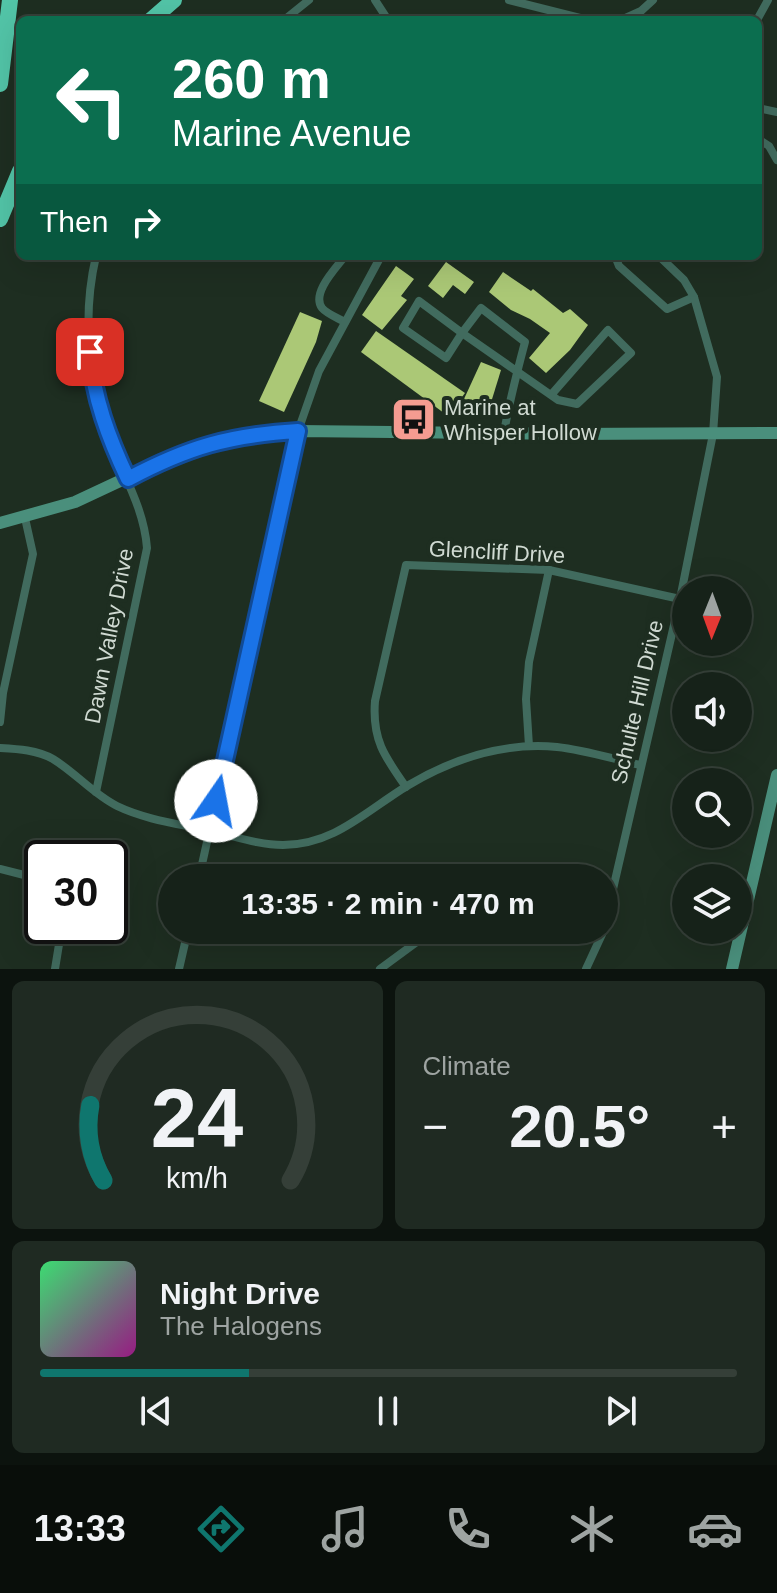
<!DOCTYPE html>
<meta charset="utf-8">
<style>
:root{--surface:#162219;--page:#1f2a22;--text:#f1f3f6;--muted:#9ea4a2;--line:#353f38;--accent:#0f766e}
body{margin:0;font-family:Arial,sans-serif;background:var(--page);color:var(--text);height:100vh;display:flex;flex-direction:column;font-size:30px;white-space:nowrap}
*{box-sizing:border-box;margin:0}
p{font-size:26px;color:var(--muted)}
.icon{flex:none;width:44px;height:44px;fill:none;stroke:currentColor;stroke-width:2;stroke-linecap:round;stroke-linejoin:round}
.map{position:relative;height:969px;overflow:hidden}
.details{display:flex;flex-direction:column;gap:12px;padding:12px;background:#0c130e;flex:1}
.details>*{flex:none}
.banner{position:absolute;left:16px;top:16px;width:746px;height:244px;border-radius:12px;box-shadow:0 8px 32px #0002,0 0 0 2px var(--line);background:#0b6e4f;color:#fff;overflow:hidden}
.needle{width:52px;rotate:181deg}
.tools{position:absolute;left:672px;top:576px;display:grid;gap:16px}
.tools a{display:grid;place-items:center;width:80px;height:80px;border-radius:50%;background:var(--surface);box-shadow:0 8px 32px #0002,0 0 0 2px var(--line);font-size:40px}
.speed{position:absolute;left:24px;top:840px;display:flex;gap:16px;font-size:40px;font-weight:700;text-align:center}
.speed>*{display:grid;place-content:center;width:104px;height:104px;border-radius:50%;background:var(--surface);box-shadow:0 8px 32px #0002,0 0 0 2px var(--line);line-height:1}
.speed .limit{border:4px solid #111;border-radius:12px;background:#fff;color:#111}
.pin{position:absolute;display:grid;place-items:center;width:68px;height:68px;color:#fff;margin:-34px;border-radius:16px;box-shadow:0 4px 12px #0006}
.me{position:absolute;width:88px;margin:-44px;rotate:12deg;stroke-linejoin:round;filter:drop-shadow(0 0 6px #0008)}
.turn{display:flex;align-items:center;gap:28px;height:168px;padding:0 24px;font-size:36px}
.turn .icon{width:104px;height:104px;stroke-width:2.5}
.turn b{display:block;font-size:56px;line-height:68px}
.then{display:flex;align-items:center;height:76px;padding:0 24px;background:#0003;gap:16px;font-size:30px}
.big{font-size:60px;font-weight:600;line-height:1.1}
.details .widget{flex:1;display:flex;flex-direction:column;justify-content:center;gap:12px;min-width:0;padding:0 28px;border-radius:12px;background:var(--page)}
.details .dial{align-items:center;gap:0}
.dial svg{height:208px;overflow:visible;fill:none;stroke:var(--line);stroke-width:7;stroke-linecap:round;text-anchor:middle}
.dial text{fill:var(--text);stroke:none}
.song{display:flex;align-items:center;gap:24px}
.cover{width:96px;height:96px;border-radius:12px;background:linear-gradient(135deg,hsl(140 70% 55%),hsl(310 70% 35%))}
.played{height:8px;border-radius:4px;background:linear-gradient(90deg,var(--accent) 30%,var(--line) 30%)}
.keys{display:flex;justify-content:space-around;direction:ltr}
.heat{display:flex;justify-content:space-between;align-items:center;font-size:44px;direction:ltr}
.details .tiles{flex:1;display:grid;gap:12px;grid-template-columns:1fr 1fr}
.widget:last-child{grid-column:span 2}
.trip{position:absolute;left:158px;top:864px;width:460px;height:80px;border-radius:40px;background:var(--surface);box-shadow:0 8px 32px #0002,0 0 0 2px var(--line);font-weight:600;line-height:80px;text-align:center}
.tab-bar{display:flex;height:128px;justify-content:space-around;align-items:center;background:#090e0a;color:var(--muted)}
.tab-bar .icon{width:56px;height:56px}
.tab-bar .active{color:var(--accent)}
.tab-bar b{font-size:36px;color:var(--text)}
.map>svg:first-child{display:block}
.building{fill:#abc876}
.lines{fill:none;stroke-linecap:round;stroke-linejoin:round}
.street{stroke:#416b5e;stroke-width:8}
.secondary{stroke:#4a8f7c;stroke-width:12}
.highway{stroke:#52c4a7;stroke-width:16}
.route-casing{stroke:#114b97;stroke-width:20}
.route{stroke:#1a73e8;stroke-width:14}
.labels{text-anchor:middle;dominant-baseline:central;stroke-width:8;stroke-linejoin:round;paint-order:stroke}
.poi-label{font-size:22px;fill:#d0dad2;stroke:#1e2e21;text-anchor:start}
.street-label{font-size:22px;fill:#d0dad2;stroke:#1e2e21}
</style>
<div class="map">
<svg width="777" height="969" viewBox="0 0 777 969">
<rect width="100%" height="100%" fill="#1e2e21"/>
<g class="building">
<polygon points="446,262 474,282 465,294 453,285 443,298 428,286"/>
<polygon points="396,266 414,279 401,296 407,300 382,330 362,315"/>
<polygon points="503,272 531,291 533,289 563,313 570,309 588,325 570,350 546,373 529,358 550,333 530,319 511,310 489,292"/>
<polygon points="300,312 322,321 316,342 284,412 259,401"/>
<polygon points="376,331 465,393 448,416 361,352"/>
<polygon points="481,362 501,370 489,409 464,399"/>
</g>
<g class="lines">
<g class="street">
<polyline points="375,0 388,20"/>
<polyline points="509,0 588,20"/>
<polyline points="284,20 309,0"/>
<polyline points="621,20 641,11 653,0"/>
<polyline points="757,20 768,0"/>
<polyline points="758,108 777,112"/>
<polyline points="758,139 769,146 777,160"/>
<path d="M345,256c-9,12 -34,37 -23,52 5,6 16,10 23,14"/>
<polyline points="615,256 619,266 667,309 694,297"/>
<path d="M504,433c5,-31 13,-61 21,-91l-44,-34 -19,25 -43,-32 -16,27 43,30 16,-25 96,67 19,4 54,-51 -23,-23 -57,65"/>
<polyline points="0,722 3,693 33,554 25,518"/>
<polyline points="529,746 526,699 529,662 549,570"/>
<path d="M0,748c18,1 37,2 53,11 23,14 40,35 64,47 29,14 63,18 94,25 23,5 47,14 72,14 51,0 83,-34 124,-59 45,-27 97,-44 150,-39 28,3 56,12 83,18"/>
<path d="M406,787c-22,-31 -34,-48 -31,-86l31,-136 143,5 131,29"/>
<path d="M96,792l51,-244c-3,-40 -24,-73 -38,-110 -21,-57 -27,-122 -13,-182"/>
<polyline points="0,869 28,876 42,886"/>
<polyline points="199,878 298,431 319,371 381,256"/>
<polyline points="604,928 680,599 713,434 717,377 694,297 684,280 659,256"/>
<polyline points="55,969 62,926"/>
<polyline points="179,969 188,930"/>
<polyline points="380,969 433,930"/>
<polyline points="586,969 604,930"/>
</g>
<g class="secondary">
<polyline points="0,523 75,502 169,458 211,443 253,434 298,431 569,434 777,433"/>
<polyline points="732,969 777,775"/>
</g>
<g class="highway">
<polyline points="151,20 174,0"/>
<polyline points="0,84 10,0"/>
<polyline points="0,219 20,171"/>
</g>
</g>
<g class="lines">
<defs>
<path id="route" d="M90,352c3,45 19,87 38,127 60,-32 102,-44 170,-48l-82,370"/>
</defs>
<use href="#route" class="route-casing"/>
<use href="#route" class="route"/>
</g>
<defs>
<symbol id="bus-square" viewBox="-11 -11 22 22"><rect x="-9" y="-9" width="18" height="18" rx="4" fill="#f59c91" stroke="#1e2e21"/><path d="M-5-6H5V4H4V6H2V4H-2V6H-4V4H-5ZM-3.5-4V0h7V-4ZM-3.5 1.2v1.5H-2V1.2ZM2 1.2v1.5H3.5V1.2Z" fill="#111"/></symbol>
</defs>
<g fill-rule="evenodd">
<use href="#bus-square" x="388" y="394" width="51" height="51"/>
</g>
<g class="labels">
<g class="poi-label">
<text x="444" y="407">Marine at<tspan x="444" dy="25">Whisper Hollow</tspan></text>
</g>
<g class="street-label">
<text transform="translate(497 552) rotate(3)">Glencliff Drive</text>
<text transform="translate(109 636) rotate(-79)">Dawn Valley Drive</text>
<text transform="translate(637 702) rotate(-77)">Schulte Hill Drive</text>
</g>
</g>
</svg>
<div class="tools">
<a><svg class="needle" viewBox="-14 -14 28 28"><path d="M0-13l5 13h-10z" fill="#e53935"/><path d="M0 13l5-13h-10z" fill="#9ea4a2"/></svg></a>
<a><svg class="icon" aria-label="sound" viewBox="0 0 24 24"><path d="M4 9h4l5-4v14l-5-4H4zM17 9q2 3 0 6"/></svg></a>
<a><svg class="icon" aria-label="search" viewBox="0 0 24 24"><circle cx="10" cy="10" r="6"/><path d="M15 15l6 6"/></svg></a>
<a><svg class="icon" aria-label="layers" viewBox="0 0 24 24"><path d="M12 4l9 5-9 5-9-5zM3 14l9 5 9-5"/></svg></a>
</div>
<div class="speed"><div class="limit">30</div></div>
<div class="pin" style="left:90px;top:352px;background:#d93025"><svg class="icon" aria-label="arrive" viewBox="0 0 24 24"><path d="M6 21V4h12l-3 4 3 4H6"/></svg></div>
<svg class="me" style="left:216px;top:801px" viewBox="-20 -20 40 40"><circle r="19" fill="#fff"/><path d="M0-13L10 11 0 6-10 11z" fill="#1a73e8"/></svg>
<div class="trip">13:35 · 2 min · 470 m</div>
<div class="banner">
<div class="turn"><svg class="icon" aria-label="left" viewBox="0 0 24 24"><path d="M17 20v-9H6M10 6l-5 5 5 5"/></svg><div><b>260 m</b>Marine Avenue</div></div>
<div class="then">Then<svg class="icon" aria-label="right" viewBox="0 0 24 24"><path d="M7 20v-9h11M14 6l5 5-5 5"/></svg></div>
</div>
</div>
<section class="details">
<div class="tiles">
<div class="widget dial"><svg viewBox="0 0 100 80">
<path d="M14 69A42 42 0 1 1 86 69"/>
<path d="M14 69A42 42 0 0 1 9 40" stroke="#0f766e"/>
<text x="50" y="56" font-size="32" font-weight="700">24</text>
<text x="50" y="72" font-size="11">km/h</text>
</svg></div>
<div class="widget"><p>Climate</p>
<div class="heat"><a>−</a><b class="big">20.5°</b><a>+</a></div>
</div>
<div class="widget">
<div class="song"><i class="cover"></i><div><b>Night Drive</b><p>The Halogens</p></div></div>
<div class="played"></div>
<div class="keys"><svg class="icon" aria-label="previous" viewBox="0 0 24 24"><path d="M18 5L8 12l10 7zM5 5v14"/></svg><svg class="icon" aria-label="pause" viewBox="0 0 24 24"><path d="M8 5v14M16 5v14"/></svg><svg class="icon" aria-label="next" viewBox="0 0 24 24"><path d="M6 5l10 7-10 7zM19 5v14"/></svg></div>
</div>
</div>
</section>
<nav class="tab-bar">
<b>13:33</b>
<svg class="icon active" aria-label="directions" viewBox="0 0 24 24"><path d="M12 3l9 9-9 9-9-9zM9 14v-3h6M13 9l2 2-2 2"/></svg>
<svg class="icon" aria-label="music" viewBox="0 0 24 24"><path d="M9 18V5l10-2v13"/><circle cx="6" cy="18" r="3"/><circle cx="16" cy="16" r="3"/></svg>
<svg class="icon" aria-label="phone" viewBox="0 0 24 24"><path d="M5 4h4l2 5-3 2q2 4 5 5l2-3 5 2v4C11 20 4 13 5 4z"/></svg>
<svg class="icon" aria-label="climate" viewBox="0 0 24 24"><path d="M12 3v18M4 7l16 10M4 17L20 7"/></svg>
<svg class="icon" aria-label="car" viewBox="0 0 24 24"><path d="M5 17H2v-5l4-1 3-4h7l3 4 3 1v5h-3M9 17h6M6 11h13"/><circle cx="7" cy="17" r="2"/><circle cx="17" cy="17" r="2"/></svg>
</nav>
